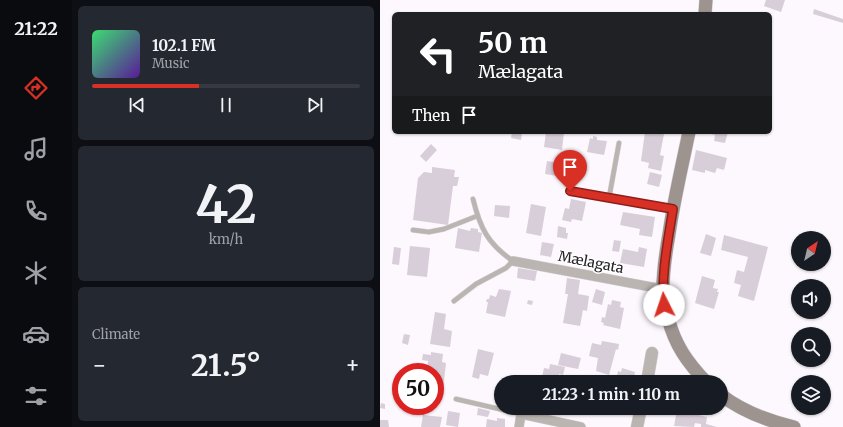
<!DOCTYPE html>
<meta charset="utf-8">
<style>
:root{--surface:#171b24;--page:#242831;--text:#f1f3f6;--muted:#9ea1a6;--line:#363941;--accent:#d93025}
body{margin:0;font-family:Merriweather,serif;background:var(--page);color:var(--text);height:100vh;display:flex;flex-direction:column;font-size:15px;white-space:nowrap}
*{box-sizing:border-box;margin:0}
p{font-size:13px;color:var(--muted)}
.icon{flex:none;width:22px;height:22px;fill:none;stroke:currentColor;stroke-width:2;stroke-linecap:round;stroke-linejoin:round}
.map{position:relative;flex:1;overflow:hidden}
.sheet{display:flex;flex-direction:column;gap:6px;padding:6px;background:#0d0f14;width:308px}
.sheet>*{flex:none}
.hud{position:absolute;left:12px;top:12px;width:380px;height:122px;border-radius:6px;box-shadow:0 1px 3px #0004;background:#202124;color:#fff;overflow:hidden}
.needle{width:26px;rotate:35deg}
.fabs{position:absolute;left:411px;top:231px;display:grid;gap:8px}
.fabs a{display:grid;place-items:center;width:40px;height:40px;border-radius:50%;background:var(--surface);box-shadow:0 1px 3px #0004;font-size:20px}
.speed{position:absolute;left:12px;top:363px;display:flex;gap:8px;font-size:20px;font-weight:700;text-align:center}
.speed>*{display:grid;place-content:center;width:52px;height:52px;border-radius:50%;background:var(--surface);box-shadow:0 1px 3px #0004;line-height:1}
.speed .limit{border:6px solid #d22;background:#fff;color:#111}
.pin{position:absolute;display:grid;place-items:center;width:34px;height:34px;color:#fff;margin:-41px -17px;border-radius:50% 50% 50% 0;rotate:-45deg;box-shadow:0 0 4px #0007}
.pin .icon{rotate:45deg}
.me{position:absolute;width:44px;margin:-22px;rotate:356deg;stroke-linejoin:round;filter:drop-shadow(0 0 3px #0008)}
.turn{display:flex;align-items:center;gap:14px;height:84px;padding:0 20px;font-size:18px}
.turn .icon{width:52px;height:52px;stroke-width:2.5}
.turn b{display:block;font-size:28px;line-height:34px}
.then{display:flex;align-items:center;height:38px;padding:0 20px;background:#0003;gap:8px;font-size:15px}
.big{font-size:30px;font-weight:700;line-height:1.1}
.sheet .tile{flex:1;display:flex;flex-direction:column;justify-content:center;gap:6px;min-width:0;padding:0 14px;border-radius:6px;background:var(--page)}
.sheet .dial{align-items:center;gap:0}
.dial b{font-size:52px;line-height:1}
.song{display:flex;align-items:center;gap:12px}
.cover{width:48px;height:48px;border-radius:6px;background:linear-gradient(135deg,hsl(140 70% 55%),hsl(270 70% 35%))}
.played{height:4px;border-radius:2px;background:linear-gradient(90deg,var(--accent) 40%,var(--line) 40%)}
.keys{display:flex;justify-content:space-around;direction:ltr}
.heat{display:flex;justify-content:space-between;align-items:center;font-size:22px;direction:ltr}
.trip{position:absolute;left:114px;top:375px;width:234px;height:40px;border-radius:20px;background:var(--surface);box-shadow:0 1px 3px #0004;font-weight:700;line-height:40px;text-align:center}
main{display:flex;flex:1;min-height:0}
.tab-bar{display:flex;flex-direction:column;width:72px;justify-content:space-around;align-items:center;background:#090b0e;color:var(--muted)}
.tab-bar .icon{width:28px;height:28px}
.tab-bar .on{color:var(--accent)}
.tab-bar b{font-size:18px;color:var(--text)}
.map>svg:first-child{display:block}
.building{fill:#d8ced9}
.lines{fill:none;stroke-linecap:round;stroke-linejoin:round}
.service-casing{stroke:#d6d1d7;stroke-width:5.5}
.minor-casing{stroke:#d6d1d7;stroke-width:10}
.tertiary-casing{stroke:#d6d1d7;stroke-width:13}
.secondary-casing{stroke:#d6d1d7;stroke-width:14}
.service{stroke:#bbb5b2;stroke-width:4.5}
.minor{stroke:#bbb5b2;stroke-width:9}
.tertiary{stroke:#bbb5b2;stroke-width:12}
.secondary{stroke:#9d9490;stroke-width:13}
.route-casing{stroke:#8d1f18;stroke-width:10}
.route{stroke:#d93025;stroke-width:7}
.labels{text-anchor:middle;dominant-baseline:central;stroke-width:3;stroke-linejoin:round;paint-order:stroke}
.street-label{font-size:14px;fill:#262226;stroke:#fff}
</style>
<main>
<nav class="tab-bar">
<b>21:22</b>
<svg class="icon on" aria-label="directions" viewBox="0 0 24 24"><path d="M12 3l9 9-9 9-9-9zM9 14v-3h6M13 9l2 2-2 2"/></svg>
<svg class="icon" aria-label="music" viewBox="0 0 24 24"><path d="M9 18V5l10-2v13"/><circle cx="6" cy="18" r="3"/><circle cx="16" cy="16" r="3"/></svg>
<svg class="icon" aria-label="phone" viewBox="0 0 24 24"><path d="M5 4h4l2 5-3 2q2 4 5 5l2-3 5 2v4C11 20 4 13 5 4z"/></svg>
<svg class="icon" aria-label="climate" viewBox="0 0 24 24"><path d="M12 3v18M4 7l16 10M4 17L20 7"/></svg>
<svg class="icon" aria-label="car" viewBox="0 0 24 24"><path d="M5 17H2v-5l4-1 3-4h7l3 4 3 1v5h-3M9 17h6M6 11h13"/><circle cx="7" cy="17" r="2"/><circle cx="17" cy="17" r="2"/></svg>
<svg class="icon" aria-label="filters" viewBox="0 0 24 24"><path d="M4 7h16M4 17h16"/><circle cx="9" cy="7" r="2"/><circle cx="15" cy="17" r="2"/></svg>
</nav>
<section class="sheet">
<div class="tile">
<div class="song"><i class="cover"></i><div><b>102.1 FM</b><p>Music</p></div></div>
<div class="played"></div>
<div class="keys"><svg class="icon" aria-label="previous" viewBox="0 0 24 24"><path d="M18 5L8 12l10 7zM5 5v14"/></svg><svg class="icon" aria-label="pause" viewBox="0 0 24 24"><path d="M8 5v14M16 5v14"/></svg><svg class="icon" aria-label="next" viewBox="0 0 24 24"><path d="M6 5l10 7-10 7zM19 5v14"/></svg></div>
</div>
<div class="tile dial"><b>42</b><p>km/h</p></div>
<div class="tile"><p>Climate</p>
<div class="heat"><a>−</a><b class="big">21.5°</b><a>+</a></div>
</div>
</section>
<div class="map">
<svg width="463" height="427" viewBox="0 0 463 427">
<rect width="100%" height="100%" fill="#fdf7fe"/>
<g class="building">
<polygon points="386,0 405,0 401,12 384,6"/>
<polygon points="434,9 463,19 463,23 433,14"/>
<polygon points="132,132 142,132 141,140 131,138"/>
<polygon points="166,132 178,133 178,132 184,132 182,150 164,147"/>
<polygon points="265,132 284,134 280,155 284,156 281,171 268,168 269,163 261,161"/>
<polygon points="331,132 348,132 345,143 334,141 335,135 331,134"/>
<polygon points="213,136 217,137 217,140 227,141 224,155 207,152 210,138 213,139"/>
<polygon points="51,144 57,150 46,162 40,156"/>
<polygon points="316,150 347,158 344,170 337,168 335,173 325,170 325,173 312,170"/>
<polygon points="167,161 179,163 177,176 165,174"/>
<polygon points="52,167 75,170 74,177 79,177 77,186 73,186 68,225 33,220 38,178 44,172 52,173"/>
<polygon points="270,172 282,175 279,187 267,184"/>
<polygon points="191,199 206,202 202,221 192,219 191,222 182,220 185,208 189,209"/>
<polygon points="151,204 166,207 161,236 146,233"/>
<polygon points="115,205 130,206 129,218 114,216"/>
<polygon points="243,212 275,217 272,237 259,235 260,229 240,225"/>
<polygon points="178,226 186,228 186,233 188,233 187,239 177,237"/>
<polygon points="78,228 90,231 91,228 98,229 98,232 102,233 99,252 75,248"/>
<polygon points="326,234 336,238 331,256 320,253"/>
<polygon points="344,235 388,247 374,301 358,296 361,285 354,283 357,270 364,272 368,257 341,250"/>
<polygon points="234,240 241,241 239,252 232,251"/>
<polygon points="162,242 174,244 171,257 160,255"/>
<polygon points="30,246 50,248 47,277 27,275"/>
<polygon points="14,247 21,248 19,265 12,264"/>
<polygon points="259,247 267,249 264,267 240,263 243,249 258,252"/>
<polygon points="138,268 157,271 155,281 137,278"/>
<polygon points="322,276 335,280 333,288 338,289 337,292 339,292 334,309 315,303"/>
<polygon points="187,278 200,280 198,294 209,296 207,311 203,310 200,326 183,323 188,294 185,294"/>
<polygon points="119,289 131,291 125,317 106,313 108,302 106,302 107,299 109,299 110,295 116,297"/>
<polygon points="216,289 225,292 222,305 212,302"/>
<polygon points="148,300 153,301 152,305 147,304"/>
<polygon points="232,300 241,302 240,307 244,308 240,329 223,325 224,323 221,322 222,317 225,318 228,304 231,305"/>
<polygon points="55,312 66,314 64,329 72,331 70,347 50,344"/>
<polygon points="24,334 30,335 28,345 22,343"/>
<polygon points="222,341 239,344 238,350 236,349 229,375 216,371 218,358 209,356 212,343 221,345"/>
<polygon points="98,349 114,353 108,376 100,374 99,379 92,377"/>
<polygon points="51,352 63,354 62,362 66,363 63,389 55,387 55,372 47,372 48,361 42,360 43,354 51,355"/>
<polygon points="181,353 201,358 198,369 178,365"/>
<polygon points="170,364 185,367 183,375 179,374 178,382 161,382 164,368 169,369"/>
<polygon points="242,368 255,372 253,382 236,382 238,371 241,372"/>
<polygon points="1,403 5,404 5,409 0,408"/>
<polygon points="98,408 110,411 108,417 97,415"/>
<polygon points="297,410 327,417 326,424 337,427 321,427 321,424 315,423 314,427 294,426"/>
<polygon points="68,411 80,413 78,427 66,425"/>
<polygon points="43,415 62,417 60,427 41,427"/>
<polygon points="117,418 125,419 125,427 106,427 107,419 117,421"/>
<polygon points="0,420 8,420 9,427 0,427"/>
</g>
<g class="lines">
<defs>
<g id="service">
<polyline points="190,191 292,209"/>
<polyline points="229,198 239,143"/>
<polyline points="33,230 49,232 64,229 97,216"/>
<path d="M74,301l22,-17 30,-16 7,-7c-25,-17 -33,-33 -40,-62"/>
<polyline points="76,399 141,414"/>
</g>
<g id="minor">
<polyline points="133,261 282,289"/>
<polyline points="139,427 141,414 201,427"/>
</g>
<g id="tertiary">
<polyline points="267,382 272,353"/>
<polyline points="257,427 261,408"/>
</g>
<g id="secondary">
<polyline points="325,14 326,0"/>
<path d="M309,132c-7,34 -15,67 -20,102 -3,17 -6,36 -6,54 -1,10 2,20 5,30 7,27 19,44 38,64"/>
<path d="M341,395c21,16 47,26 73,32"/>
</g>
</defs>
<use href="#service" class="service-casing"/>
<use href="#minor" class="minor-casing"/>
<use href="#tertiary" class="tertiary-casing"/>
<use href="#secondary" class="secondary-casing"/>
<use href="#service" class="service"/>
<use href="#minor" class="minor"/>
<use href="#tertiary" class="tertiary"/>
<use href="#secondary" class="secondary"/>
</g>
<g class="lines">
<defs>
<path id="route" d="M190,191l103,18c-5,32 -12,64 -9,96"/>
</defs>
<use href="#route" class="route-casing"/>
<use href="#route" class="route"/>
</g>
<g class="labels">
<g class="street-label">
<text transform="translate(211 262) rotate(11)">Mælagata</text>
</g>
</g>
</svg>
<div class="fabs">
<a><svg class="needle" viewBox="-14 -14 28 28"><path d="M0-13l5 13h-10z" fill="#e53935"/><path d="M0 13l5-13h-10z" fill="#9ea1a6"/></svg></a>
<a><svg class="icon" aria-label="sound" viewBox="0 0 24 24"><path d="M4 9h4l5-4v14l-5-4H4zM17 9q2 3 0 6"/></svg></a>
<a><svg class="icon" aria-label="search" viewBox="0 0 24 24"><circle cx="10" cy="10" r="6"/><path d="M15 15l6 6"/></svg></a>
<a><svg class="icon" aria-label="layers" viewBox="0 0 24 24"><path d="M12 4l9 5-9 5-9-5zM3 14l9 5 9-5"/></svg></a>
</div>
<div class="speed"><div class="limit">50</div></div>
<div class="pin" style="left:190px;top:191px;background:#d93025"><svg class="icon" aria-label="arrive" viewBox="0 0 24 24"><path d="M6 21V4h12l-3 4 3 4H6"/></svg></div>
<svg class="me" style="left:284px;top:305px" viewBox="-20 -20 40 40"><circle r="19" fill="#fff"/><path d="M0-13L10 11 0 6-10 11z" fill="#d93025"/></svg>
<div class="trip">21:23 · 1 min · 110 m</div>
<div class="hud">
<div class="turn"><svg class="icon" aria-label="left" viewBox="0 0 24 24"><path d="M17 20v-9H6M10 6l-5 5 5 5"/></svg><div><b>50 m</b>Mælagata</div></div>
<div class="then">Then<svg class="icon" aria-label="arrive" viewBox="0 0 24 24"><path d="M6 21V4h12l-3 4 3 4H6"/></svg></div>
</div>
</div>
</main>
